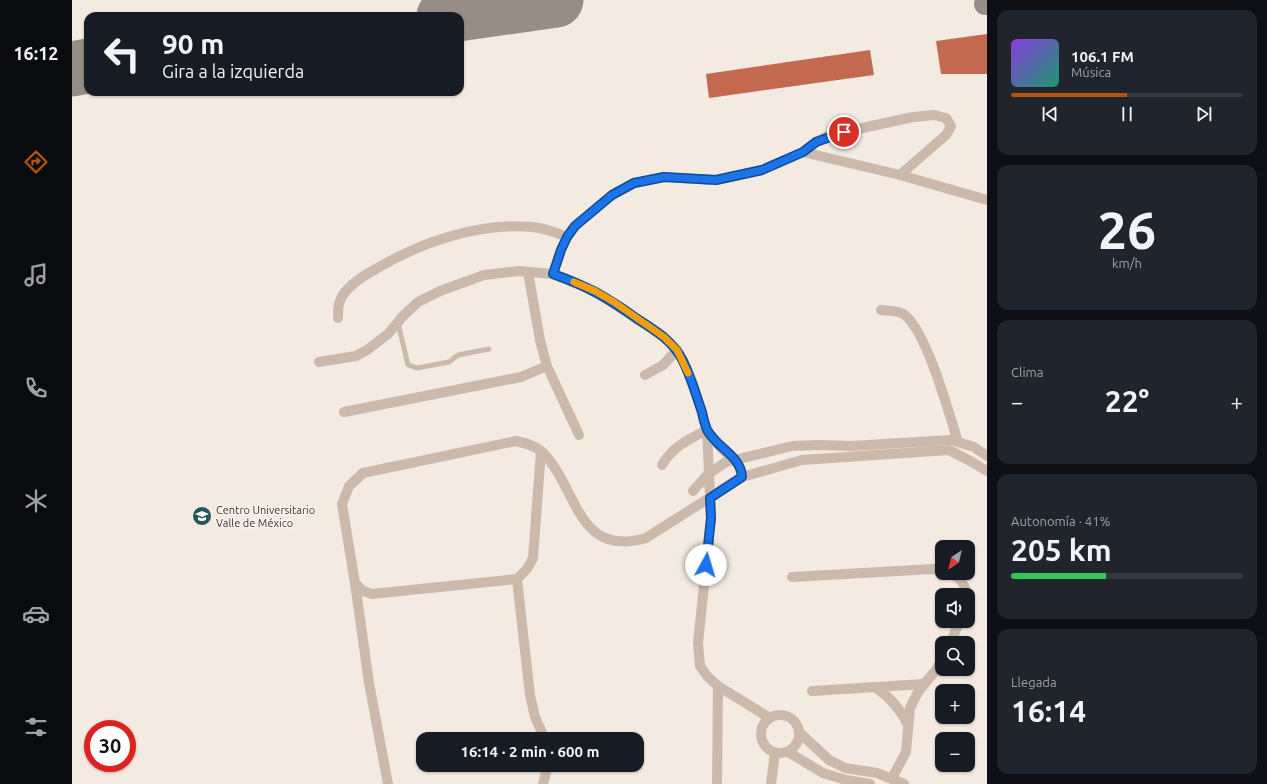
<!DOCTYPE html>
<html lang="es">
<meta charset="utf-8">
<style>
:root{--surface:#171b24;--page:#20242c;--text:#f1f3f6;--muted:#9ea1a6;--line:#363941;--accent:#b45309}
body{margin:0;font-family:Ubuntu,sans-serif;background:var(--page);color:var(--text);height:100vh;display:flex;flex-direction:column;font-size:15px;white-space:nowrap}
*{box-sizing:border-box;margin:0}
p{font-size:13px;color:var(--muted)}
.icon{flex:none;width:22px;height:22px;fill:none;stroke:currentColor;stroke-width:2;stroke-linecap:round;stroke-linejoin:round}
.map{position:relative;flex:1;overflow:hidden}
.sheet{display:flex;flex-direction:column;gap:10px;padding:10px;background:#0d0f14;width:280px}
.sheet>*{flex:none}
.hud{position:absolute;left:12px;top:12px;width:380px;height:84px;border-radius:12px;box-shadow:0 1px 3px #0004;background:#171b24;color:var(--text);overflow:hidden}
.needle{width:26px;rotate:215deg}
.controls{position:absolute;left:863px;top:540px;display:grid;gap:8px}
.controls a{display:grid;place-items:center;width:40px;height:40px;border-radius:8px;background:var(--surface);box-shadow:0 1px 3px #0004;font-size:20px}
.speed{position:absolute;left:12px;top:720px;display:flex;gap:8px;font-size:20px;font-weight:700;text-align:center}
.speed>*{display:grid;place-content:center;width:52px;height:52px;border-radius:50%;background:var(--surface);box-shadow:0 1px 3px #0004;line-height:1}
.speed .limit{border:6px solid #d22;background:#fff;color:#111}
.pin{position:absolute;display:grid;place-items:center;width:34px;height:34px;color:#fff;margin:-17px;border:2px solid #fff;border-radius:50%;box-shadow:0 1px 4px #0007}
.me{position:absolute;width:44px;margin:-22px;rotate:6deg;stroke-linejoin:round;filter:drop-shadow(0 0 3px #0008)}
.turn{display:flex;align-items:center;gap:14px;height:84px;padding:0 12px;font-size:18px}
.turn .icon{width:52px;height:52px;stroke-width:2.5}
.turn b{display:block;font-size:28px;line-height:34px}
.big{font-size:30px;font-weight:700;line-height:1.1}
.sheet .tile{flex:1;display:flex;flex-direction:column;justify-content:center;gap:6px;min-width:0;padding:0 14px;border-radius:12px;background:var(--page)}
.sheet .dial{align-items:center;gap:0}
.dial b{font-size:52px;line-height:1}
.song{display:flex;align-items:center;gap:12px}
.cover{width:48px;height:48px;border-radius:6px;background:linear-gradient(135deg,hsl(270 70% 55%),hsl(160 70% 35%))}
.played{height:4px;border-radius:2px;background:linear-gradient(90deg,var(--accent) 50%,var(--line) 50%)}
.keys{display:flex;justify-content:space-around;direction:ltr}
.heat{display:flex;justify-content:space-between;align-items:center;font-size:22px;direction:ltr}
.charge{height:6px;border-radius:3px;background:linear-gradient(90deg,#34c759 41%,var(--line) 0)}
.trip{position:absolute;left:344px;top:732px;width:228px;height:40px;border-radius:12px;background:var(--surface);box-shadow:0 1px 3px #0004;font-weight:700;line-height:40px;text-align:center}
main{display:flex;flex:1;min-height:0}
.tabs{display:flex;flex-direction:column;width:72px;justify-content:space-around;align-items:center;background:#090b0e;color:var(--muted)}
.tabs .icon{width:28px;height:28px}
.tabs .selected{color:var(--accent)}
.tabs b{font-size:18px;color:var(--text)}
.map>svg:first-child{display:block}
.lines{fill:none;stroke-linecap:round;stroke-linejoin:round}
.taxiway{stroke:#968d86;stroke-width:22}
.runway{stroke:#968d86;stroke-width:55}
.building{fill:#c3694f}
.service{stroke:#cbbaac;stroke-width:5}
.minor{stroke:#cbbaac;stroke-width:10}
.route-casing{stroke:#114b97;stroke-width:10}
.route{stroke:#1a73e8;stroke-width:7}
.slow{stroke:#f59e0b;stroke-width:7}
.labels{text-anchor:middle;dominant-baseline:central;stroke-width:3;stroke-linejoin:round;paint-order:stroke}
.poi-label{font-size:11px;fill:#3a302b;stroke:#faf4ee;text-anchor:start}
</style>
<main>
<nav class="tabs">
<b>16:12</b>
<svg class="icon selected" aria-label="directions" viewBox="0 0 24 24"><path d="M12 3l9 9-9 9-9-9zM9 14v-3h6M13 9l2 2-2 2"/></svg>
<svg class="icon" aria-label="music" viewBox="0 0 24 24"><path d="M9 18V5l10-2v13"/><circle cx="6" cy="18" r="3"/><circle cx="16" cy="16" r="3"/></svg>
<svg class="icon" aria-label="phone" viewBox="0 0 24 24"><path d="M5 4h4l2 5-3 2q2 4 5 5l2-3 5 2v4C11 20 4 13 5 4z"/></svg>
<svg class="icon" aria-label="climate" viewBox="0 0 24 24"><path d="M12 3v18M4 7l16 10M4 17L20 7"/></svg>
<svg class="icon" aria-label="car" viewBox="0 0 24 24"><path d="M5 17H2v-5l4-1 3-4h7l3 4 3 1v5h-3M9 17h6M6 11h13"/><circle cx="7" cy="17" r="2"/><circle cx="17" cy="17" r="2"/></svg>
<svg class="icon" aria-label="filters" viewBox="0 0 24 24"><path d="M4 7h16M4 17h16"/><circle cx="9" cy="7" r="2"/><circle cx="15" cy="17" r="2"/></svg>
</nav>
<div class="map">
<svg width="915" height="784" viewBox="0 0 915 784">
<rect width="100%" height="100%" fill="#f3eae1"/>
<g class="lines">
<polyline class="taxiway" points="913,4 915,4"/>
<g class="runway">
<polyline points="372,16 484,0"/>
<polyline points="0,69 16,66"/>
</g>
</g>
<g class="building">
<polygon points="915,34 915,74 869,74 864,41"/>
<polygon points="798,50 802,75 637,98 634,74"/>
</g>
<g class="lines">
<polyline class="service" points="326,323 336,365 345,368 377,362 386,355 417,349"/>
<g class="minor">
<polyline points="731,152 744,142 758,135 841,117 862,115 874,118 879,126 874,135 828,175"/>
<polyline points="456,272 468,340 475,366 507,435"/>
<polyline points="481,274 489,250 495,237 503,226 540,195 562,183 592,177 644,180 690,170 731,152 828,175 915,200"/>
<path d="M809,310c8,1 17,0 24,5 22,18 44,98 53,127"/>
<path d="M266,318c0,-8 0,-16 5,-23 7,-11 20,-19 31,-25 45,-27 104,-48 158,-43 12,1 23,5 35,10"/>
<polyline points="247,362 284,356 295,350 316,334 332,315 346,302 368,291 412,275 447,271 481,274 523,291 592,337 605,350 611,361 621,384 635,430 639,518 626,643 628,666 635,676 646,686 698,718"/>
<polyline points="573,375 591,365 605,350"/>
<polyline points="272,412 449,377 475,366"/>
<path d="M635,430c5,6 9,12 14,18 10,10 20,13 21,29"/>
<polyline points="469,451 461,558 455,569 445,579 458,695 463,717 473,739"/>
<path d="M590,465c10,-18 27,-26 45,-35"/>
<polyline points="621,491 636,474 654,462 720,446 747,445 779,446 879,440 902,447 915,456"/>
<path d="M877,573c11,4 16,11 18,22"/>
<polyline points="720,577 861,569 870,571"/>
<path d="M445,579l-145,15 -9,-3 -8,-8 -13,-79 7,-18 14,-13 153,-32c9,2 18,4 25,10 37,34 34,108 105,87l96,-61 60,-17 147,-10 23,12 15,9"/>
<polyline points="283,583 297,683 316,784"/>
<polyline points="878,643 888,621"/>
<path d="M803,687c15,10 25,21 33,38"/>
<polyline points="740,691 852,684"/>
<circle cx="708" cy="734" r="19"/>
<polyline points="728,733 757,760 773,768 805,773 832,784"/>
<polyline points="716,752 751,773 774,780 798,784"/>
<polyline points="820,778 834,752 838,708 846,692 864,670 870,659"/>
<polyline points="471,784 476,765"/>
<polyline points="645,784 646,686"/>
<polyline points="699,784 703,753"/>
</g>
</g>
<g class="lines">
<defs>
<path id="route" d="M634,565l5,-47 -1,-20 32,-21c-1,-21 -25,-29 -35,-47 -2,-5 -4,-12 -5,-18 -6,-17 -11,-35 -19,-51 -10,-20 -28,-31 -47,-43 -28,-20 -49,-32 -83,-44l8,-24 6,-13 8,-11 37,-31 22,-12 30,-6 52,3 46,-10 41,-18 13,-10 28,-10"/>
</defs>
<use href="#route" class="route-casing"/>
<use href="#route" class="route"/>
<polyline class="slow" points="502,282 523,291 542,302 592,337 605,350 616,373"/>
</g>
<defs>
<symbol id="university-disc" viewBox="-11 -11 22 22"><circle r="9.5" fill="#21585b" stroke="#faf4ee"/><path d="M0-5L7-2L0 1L-7-2ZM-4 1L0 2.5L4 1V4Q0 6-4 4Z" fill="#fff"/></symbol>
</defs>
<g fill-rule="evenodd">
<use href="#university-disc" x="119" y="505" width="22" height="22"/>
</g>
<g class="labels">
<g class="poi-label">
<text x="144" y="510">Centro Universitario<tspan x="144" dy="13">Valle de México</tspan></text>
</g>
</g>
</svg>
<div class="controls">
<a><svg class="needle" viewBox="-14 -14 28 28"><path d="M0-13l5 13h-10z" fill="#e53935"/><path d="M0 13l5-13h-10z" fill="#9ea1a6"/></svg></a>
<a><svg class="icon" aria-label="sound" viewBox="0 0 24 24"><path d="M4 9h4l5-4v14l-5-4H4zM17 9q2 3 0 6"/></svg></a>
<a><svg class="icon" aria-label="search" viewBox="0 0 24 24"><circle cx="10" cy="10" r="6"/><path d="M15 15l6 6"/></svg></a>
<a>+</a>
<a>−</a>
</div>
<div class="speed"><div class="limit">30</div></div>
<div class="pin" style="left:772px;top:132px;background:#d93025"><svg class="icon" aria-label="arrive" viewBox="0 0 24 24"><path d="M6 21V4h12l-3 4 3 4H6"/></svg></div>
<svg class="me" style="left:634px;top:565px" viewBox="-20 -20 40 40"><circle r="19" fill="#fff"/><path d="M0-13L10 11 0 6-10 11z" fill="#1a73e8"/></svg>
<div class="trip">16:14 · 2 min · 600 m</div>
<div class="hud">
<div class="turn"><svg class="icon" aria-label="left" viewBox="0 0 24 24"><path d="M17 20v-9H6M10 6l-5 5 5 5"/></svg><div><b>90 m</b>Gira a la izquierda</div></div>
</div>
</div>
<section class="sheet">
<div class="tile">
<div class="song"><i class="cover"></i><div><b>106.1 FM</b><p>Música</p></div></div>
<div class="played"></div>
<div class="keys"><svg class="icon" aria-label="previous" viewBox="0 0 24 24"><path d="M18 5L8 12l10 7zM5 5v14"/></svg><svg class="icon" aria-label="pause" viewBox="0 0 24 24"><path d="M8 5v14M16 5v14"/></svg><svg class="icon" aria-label="next" viewBox="0 0 24 24"><path d="M6 5l10 7-10 7zM19 5v14"/></svg></div>
</div>
<div class="tile dial"><b>26</b><p>km/h</p></div>
<div class="tile"><p>Clima</p>
<div class="heat"><a>−</a><b class="big">22°</b><a>+</a></div>
</div>
<div class="tile"><p>Autonomía · 41%</p><b class="big">205 km</b><div class="charge"></div></div>
<div class="tile"><p>Llegada</p><b class="big">16:14</b></div>
</section>
</main>
